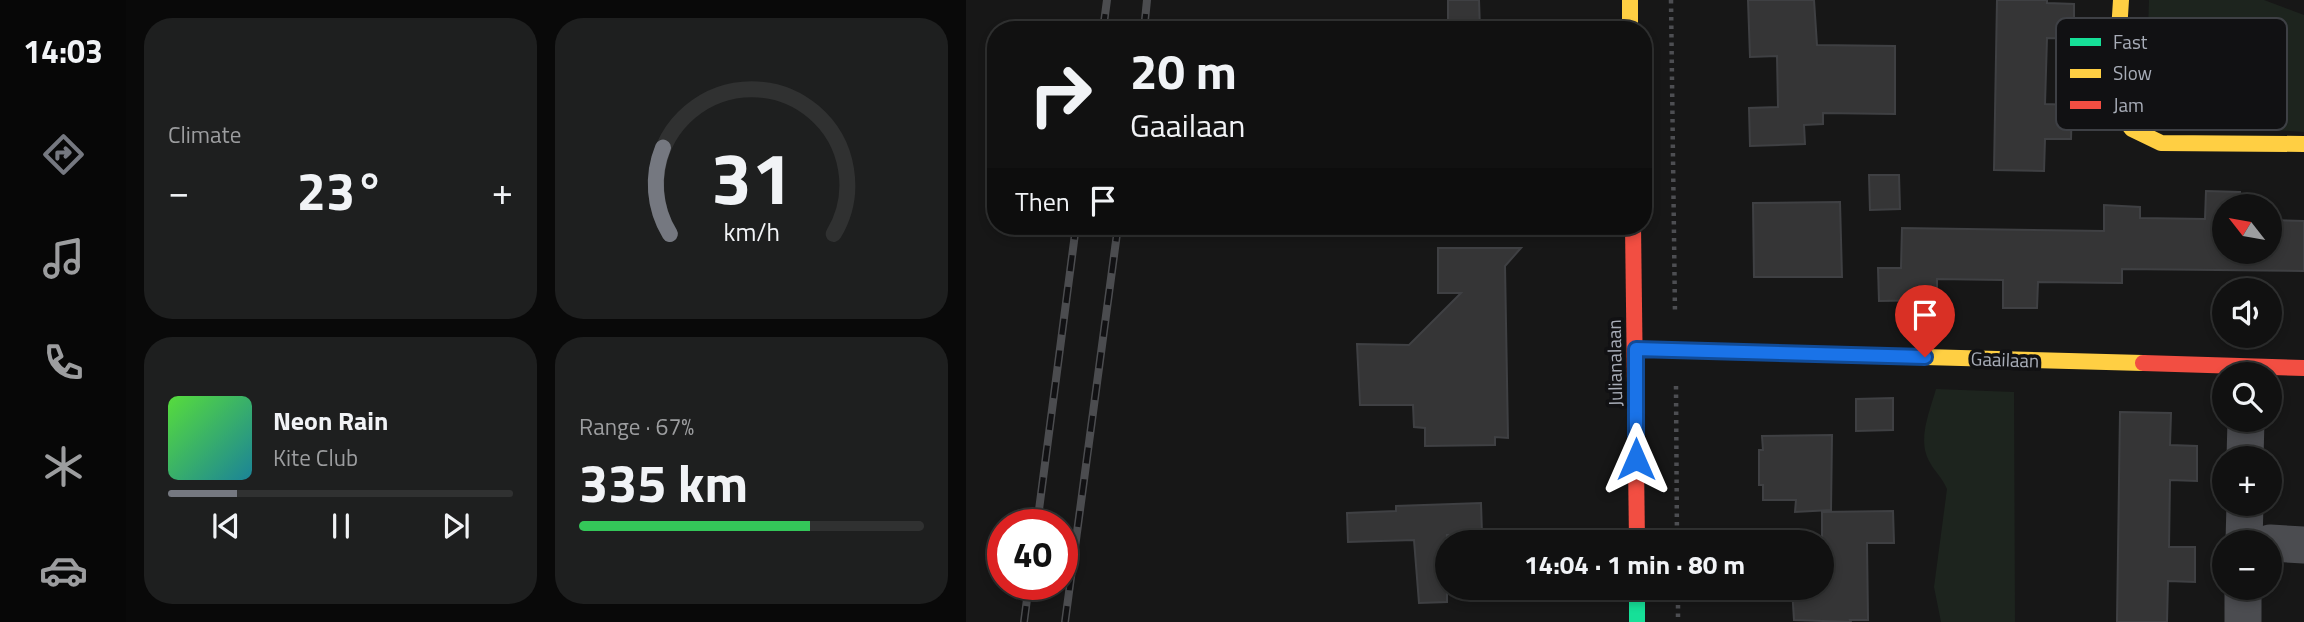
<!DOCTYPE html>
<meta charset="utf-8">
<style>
:root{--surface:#111;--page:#1e1f1f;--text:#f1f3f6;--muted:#9c9d9f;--line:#303131;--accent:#757880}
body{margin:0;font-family:"Titillium Web",sans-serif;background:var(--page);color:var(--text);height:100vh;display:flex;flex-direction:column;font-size:26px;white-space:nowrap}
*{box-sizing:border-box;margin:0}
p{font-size:23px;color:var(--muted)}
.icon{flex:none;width:38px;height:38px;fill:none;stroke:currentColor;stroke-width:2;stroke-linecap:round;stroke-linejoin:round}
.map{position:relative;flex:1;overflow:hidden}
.details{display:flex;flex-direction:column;gap:18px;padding:18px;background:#090909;width:840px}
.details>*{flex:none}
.hud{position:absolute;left:21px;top:21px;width:665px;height:214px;border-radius:28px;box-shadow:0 4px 10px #0003,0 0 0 2px var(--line);background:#111;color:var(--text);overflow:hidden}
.needle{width:46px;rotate:301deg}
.buttons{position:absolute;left:1246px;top:194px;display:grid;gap:14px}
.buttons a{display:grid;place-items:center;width:70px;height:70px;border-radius:50%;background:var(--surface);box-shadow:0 4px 10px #0003,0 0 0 2px var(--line);font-size:35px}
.speed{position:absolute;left:21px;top:509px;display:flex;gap:14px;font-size:35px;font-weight:700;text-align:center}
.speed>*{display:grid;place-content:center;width:91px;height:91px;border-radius:50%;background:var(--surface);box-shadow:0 4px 10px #0003,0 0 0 2px var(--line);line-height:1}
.speed .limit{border:10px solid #d22;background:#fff;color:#111}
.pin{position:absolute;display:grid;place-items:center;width:60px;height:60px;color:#fff;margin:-72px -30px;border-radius:50% 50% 50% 0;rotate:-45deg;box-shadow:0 0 7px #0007}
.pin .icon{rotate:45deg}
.me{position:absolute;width:77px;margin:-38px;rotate:0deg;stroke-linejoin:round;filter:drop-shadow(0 0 5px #0008)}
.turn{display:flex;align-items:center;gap:24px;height:147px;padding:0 28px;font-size:32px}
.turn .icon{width:91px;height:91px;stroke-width:2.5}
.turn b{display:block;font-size:49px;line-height:60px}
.then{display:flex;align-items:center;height:66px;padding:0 28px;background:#0003;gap:14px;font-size:26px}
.big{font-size:52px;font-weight:700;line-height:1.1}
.details .widget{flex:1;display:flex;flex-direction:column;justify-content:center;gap:10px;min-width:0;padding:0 24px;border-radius:28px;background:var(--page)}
.details .dial{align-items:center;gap:0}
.dial svg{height:182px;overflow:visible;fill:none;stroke:var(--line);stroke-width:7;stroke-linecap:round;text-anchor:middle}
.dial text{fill:var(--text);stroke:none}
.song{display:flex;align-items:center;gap:21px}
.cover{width:84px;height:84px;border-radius:10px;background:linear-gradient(135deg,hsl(110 70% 55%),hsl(190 70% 35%))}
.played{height:7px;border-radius:4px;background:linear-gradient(90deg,var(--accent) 20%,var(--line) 20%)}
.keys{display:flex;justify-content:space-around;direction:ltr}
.heat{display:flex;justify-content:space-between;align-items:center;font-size:38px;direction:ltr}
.charge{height:10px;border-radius:5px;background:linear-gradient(90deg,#34c759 67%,var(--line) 0)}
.details .tiles{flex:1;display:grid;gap:18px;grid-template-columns:repeat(2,1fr)}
.trip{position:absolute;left:469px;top:530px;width:399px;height:70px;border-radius:35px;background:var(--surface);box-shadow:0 4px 10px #0003,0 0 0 2px var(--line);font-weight:700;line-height:70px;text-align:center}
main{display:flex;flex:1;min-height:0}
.menu{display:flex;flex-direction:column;width:126px;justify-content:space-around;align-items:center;background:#070707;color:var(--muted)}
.menu .icon{width:49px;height:49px}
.menu .current{color:var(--accent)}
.menu b{font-size:32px;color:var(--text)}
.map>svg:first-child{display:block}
.green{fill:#1d241e}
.building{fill:#353536;stroke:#3f4043;stroke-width:2}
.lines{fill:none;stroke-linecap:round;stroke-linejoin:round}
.path{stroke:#4d4e52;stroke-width:4.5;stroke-dasharray:3.5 5;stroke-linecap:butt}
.street{stroke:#4b4c50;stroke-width:37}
.fast{stroke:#16e098;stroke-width:16}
.slow{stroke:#ffcf43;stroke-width:16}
.jam{stroke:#f24e42;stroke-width:16}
.rail-casing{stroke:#4b4c4f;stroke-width:8}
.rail{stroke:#111113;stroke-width:5;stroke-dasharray:16;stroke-linecap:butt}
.route-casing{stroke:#114b97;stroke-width:18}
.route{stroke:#1a73e8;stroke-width:12}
.labels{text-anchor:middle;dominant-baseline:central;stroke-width:7;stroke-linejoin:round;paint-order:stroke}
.street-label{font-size:19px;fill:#a8adb8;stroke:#111113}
.key{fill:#111113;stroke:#3e4045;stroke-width:2}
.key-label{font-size:19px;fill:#a8adb8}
</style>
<main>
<nav class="menu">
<b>14:03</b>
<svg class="icon current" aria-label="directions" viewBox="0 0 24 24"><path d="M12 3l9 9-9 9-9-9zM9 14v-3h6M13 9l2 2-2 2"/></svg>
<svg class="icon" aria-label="music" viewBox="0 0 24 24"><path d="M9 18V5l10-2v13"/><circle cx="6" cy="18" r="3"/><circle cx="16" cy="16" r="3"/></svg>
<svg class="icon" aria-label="phone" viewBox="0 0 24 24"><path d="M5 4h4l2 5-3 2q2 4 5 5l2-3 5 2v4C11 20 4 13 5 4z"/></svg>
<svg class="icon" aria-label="climate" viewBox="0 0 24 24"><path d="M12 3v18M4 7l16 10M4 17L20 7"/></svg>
<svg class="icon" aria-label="car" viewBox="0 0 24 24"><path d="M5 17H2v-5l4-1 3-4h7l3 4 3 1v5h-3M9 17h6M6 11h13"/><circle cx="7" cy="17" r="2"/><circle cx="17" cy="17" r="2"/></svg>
</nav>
<section class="details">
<div class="tiles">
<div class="widget"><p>Climate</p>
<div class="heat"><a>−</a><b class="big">23°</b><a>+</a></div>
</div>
<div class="widget dial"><svg viewBox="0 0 100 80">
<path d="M14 69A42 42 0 1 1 86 69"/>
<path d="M14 69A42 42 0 0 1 11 31" stroke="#757880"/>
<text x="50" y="56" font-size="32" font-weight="700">31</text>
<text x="50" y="72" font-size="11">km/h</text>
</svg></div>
<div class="widget">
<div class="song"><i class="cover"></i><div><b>Neon Rain</b><p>Kite Club</p></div></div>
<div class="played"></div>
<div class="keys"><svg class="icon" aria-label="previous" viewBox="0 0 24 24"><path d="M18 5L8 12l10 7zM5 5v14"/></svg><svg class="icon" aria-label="pause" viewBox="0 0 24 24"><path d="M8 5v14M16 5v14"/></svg><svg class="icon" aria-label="next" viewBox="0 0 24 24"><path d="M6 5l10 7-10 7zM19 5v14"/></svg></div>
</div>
<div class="widget"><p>Range · 67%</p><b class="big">335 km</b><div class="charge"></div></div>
</div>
</section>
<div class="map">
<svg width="1338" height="622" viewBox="0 0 1338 622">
<rect width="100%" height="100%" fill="#171717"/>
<g class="green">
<polygon points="1183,0 1298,0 1338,15 1338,132 1202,123 1183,115 1180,95"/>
<path d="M970,389l78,3 1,230h-74l-7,-35 13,-98c-5,-12 -13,-18 -18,-28 -12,-22 1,-50 7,-72z"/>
</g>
<g class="building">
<polygon points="482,0 513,0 514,29 482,30"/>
<polygon points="782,0 848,0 851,45 929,46 929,114 857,113 857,124 838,125 839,144 784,146 783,108 812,107 811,56 784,57"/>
<polygon points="1031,0 1081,0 1081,3 1108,4 1108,39 1081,38 1079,104 1106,105 1105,139 1079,139 1078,171 1028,170"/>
<polygon points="903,175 933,175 934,209 904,210"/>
<polygon points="1240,191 1274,192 1274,206 1258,206 1258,252 1304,252 1304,220 1338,221 1338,271 1156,269 1156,283 1072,282 1071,308 1037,308 1037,280 971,279 971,300 913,301 912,268 935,268 936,228 1138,231 1138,205 1174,207 1174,218 1239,219"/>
<polygon points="874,202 876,277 788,277 787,203"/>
<polygon points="472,248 555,248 539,266 542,438 529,437 529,445 459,446 459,428 448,427 447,405 394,405 391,344 443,345 495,293 472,293"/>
<polygon points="927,398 927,430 890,431 890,399"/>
<polygon points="1154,412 1205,413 1204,445 1231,446 1231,481 1204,480 1203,547 1229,547 1229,582 1202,581 1201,622 1151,622"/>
<polygon points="866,435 865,510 829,512 830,500 797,500 797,485 793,485 793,450 797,450 796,436"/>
<polygon points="515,503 516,534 481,535 481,602 453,603 448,540 382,542 381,513 430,511 430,506"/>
<polygon points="927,511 928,543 901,543 902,620 884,620 885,622 828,620 826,588 856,588 856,512"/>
</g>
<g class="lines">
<g class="path">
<polyline points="705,0 709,314"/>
<polyline points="710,386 711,542"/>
<polyline points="712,588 712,622"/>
</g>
<g class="street">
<polyline points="1279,458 1280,420"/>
<polyline points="1278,542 1279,504"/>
<polyline points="1304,543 1338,545"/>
<polyline points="1277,622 1277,588"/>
</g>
<polyline class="fast" points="671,588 671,622"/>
<g class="slow">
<polyline points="664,0 664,30"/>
<polyline points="1155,0 1151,63 1152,96 1159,120 1166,129 1195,143 1338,144"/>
<polyline points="670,349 1177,363"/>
</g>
<g class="jam">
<polyline points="667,226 671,542"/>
<polyline points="1177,363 1338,368"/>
</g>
<defs>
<g id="rail">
<polyline points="137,30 141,0"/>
<polyline points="178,30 181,0"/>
<polyline points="71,525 110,226"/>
<polyline points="58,622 63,584"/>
<polyline points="99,622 152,226"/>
</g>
</defs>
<use href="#rail" class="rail-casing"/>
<use href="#rail" class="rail"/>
</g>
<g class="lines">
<defs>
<polyline id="route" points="670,459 670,349 959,357"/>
</defs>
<use href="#route" class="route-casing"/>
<use href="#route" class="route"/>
</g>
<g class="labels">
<g class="street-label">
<text transform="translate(1039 359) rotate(2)">Gaailaan</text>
<text transform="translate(648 363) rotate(-91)">Julianalaan</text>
</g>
</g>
<rect x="1090" y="18" width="231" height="112" rx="10" class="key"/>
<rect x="1104" y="38" width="31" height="8" fill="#16e098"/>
<rect x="1104" y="69" width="31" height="9" fill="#ffcf43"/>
<rect x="1104" y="101" width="31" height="8" fill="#f24e42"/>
<g class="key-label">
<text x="1147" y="49">Fast</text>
<text x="1147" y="80">Slow</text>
<text x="1147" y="112">Jam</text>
</g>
</svg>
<div class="buttons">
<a><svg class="needle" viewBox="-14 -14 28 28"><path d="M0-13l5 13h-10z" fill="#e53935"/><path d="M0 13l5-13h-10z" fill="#9c9d9f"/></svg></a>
<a><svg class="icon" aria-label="sound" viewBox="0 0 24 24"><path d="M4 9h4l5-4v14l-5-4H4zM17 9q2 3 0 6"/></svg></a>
<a><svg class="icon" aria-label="search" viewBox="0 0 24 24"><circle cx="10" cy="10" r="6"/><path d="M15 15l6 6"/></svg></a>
<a>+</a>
<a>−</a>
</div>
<div class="speed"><div class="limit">40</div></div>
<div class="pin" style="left:959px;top:357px;background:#d93025"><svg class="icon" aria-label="arrive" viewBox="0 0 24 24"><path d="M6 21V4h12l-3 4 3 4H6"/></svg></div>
<svg class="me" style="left:670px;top:459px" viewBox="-20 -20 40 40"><path d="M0-17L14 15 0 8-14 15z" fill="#1a73e8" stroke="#fff" stroke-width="4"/></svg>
<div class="trip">14:04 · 1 min · 80 m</div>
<div class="hud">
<div class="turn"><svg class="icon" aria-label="right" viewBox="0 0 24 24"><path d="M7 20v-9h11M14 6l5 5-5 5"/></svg><div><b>20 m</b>Gaailaan</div></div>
<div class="then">Then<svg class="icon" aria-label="arrive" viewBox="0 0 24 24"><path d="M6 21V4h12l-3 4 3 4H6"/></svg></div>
</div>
</div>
</main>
